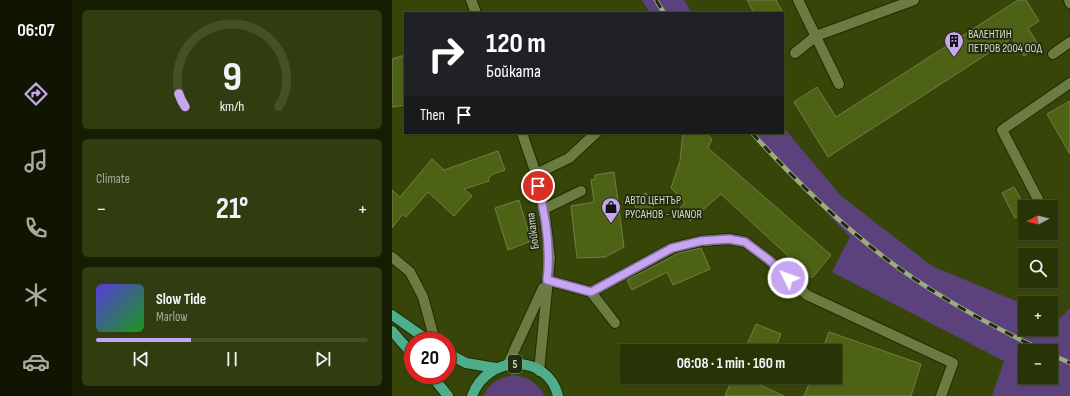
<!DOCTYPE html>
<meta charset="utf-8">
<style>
:root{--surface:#293406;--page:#313c10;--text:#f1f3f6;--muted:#a5aa9b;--line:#454f28;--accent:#c6a6f0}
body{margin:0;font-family:"Sofia Sans Condensed",sans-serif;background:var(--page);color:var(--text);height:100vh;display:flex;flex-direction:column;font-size:15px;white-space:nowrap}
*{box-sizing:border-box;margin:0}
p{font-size:13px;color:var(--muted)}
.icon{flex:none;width:22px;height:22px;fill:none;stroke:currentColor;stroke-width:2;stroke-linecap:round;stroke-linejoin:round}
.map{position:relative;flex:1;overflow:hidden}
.sheet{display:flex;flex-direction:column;gap:10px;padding:10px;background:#171d03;width:320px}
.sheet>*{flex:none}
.top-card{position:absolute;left:12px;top:12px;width:380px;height:122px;border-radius:0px;box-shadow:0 1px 3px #0004,0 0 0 1px var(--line);background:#202124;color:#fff;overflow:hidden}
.needle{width:26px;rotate:263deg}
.buttons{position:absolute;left:626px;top:200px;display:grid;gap:8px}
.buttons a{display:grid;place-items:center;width:40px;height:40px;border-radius:0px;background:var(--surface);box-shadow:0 1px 3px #0004,0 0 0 1px var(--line);font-size:20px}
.speed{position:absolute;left:12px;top:332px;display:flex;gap:8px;font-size:20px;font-weight:700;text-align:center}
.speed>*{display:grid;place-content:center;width:52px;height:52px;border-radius:50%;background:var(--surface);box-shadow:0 1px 3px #0004,0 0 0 1px var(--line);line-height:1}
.speed .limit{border:6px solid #d22;background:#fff;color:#111}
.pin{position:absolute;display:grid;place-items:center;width:34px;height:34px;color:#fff;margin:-17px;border:2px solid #fff;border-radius:50%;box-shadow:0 1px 4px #0007}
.me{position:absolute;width:44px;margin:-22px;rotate:312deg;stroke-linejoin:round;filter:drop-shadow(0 0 3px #0008)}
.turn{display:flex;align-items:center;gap:14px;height:84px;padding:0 16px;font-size:18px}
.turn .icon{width:52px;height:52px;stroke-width:2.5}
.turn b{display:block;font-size:28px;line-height:34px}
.then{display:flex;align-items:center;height:38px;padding:0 16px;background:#0003;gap:8px;font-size:15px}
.big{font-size:30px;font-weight:700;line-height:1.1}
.sheet .widget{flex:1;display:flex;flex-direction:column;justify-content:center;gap:6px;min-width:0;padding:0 14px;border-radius:6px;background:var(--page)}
.sheet .dial{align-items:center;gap:0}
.dial svg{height:104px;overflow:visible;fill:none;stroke:var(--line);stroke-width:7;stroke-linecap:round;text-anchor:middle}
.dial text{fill:var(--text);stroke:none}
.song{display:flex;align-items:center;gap:12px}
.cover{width:48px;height:48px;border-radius:6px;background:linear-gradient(135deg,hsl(250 70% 55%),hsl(120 70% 35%))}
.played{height:4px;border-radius:2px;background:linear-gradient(90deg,var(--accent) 35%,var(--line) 35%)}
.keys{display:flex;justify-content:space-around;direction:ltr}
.heat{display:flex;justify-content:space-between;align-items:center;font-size:22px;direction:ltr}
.trip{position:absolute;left:228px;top:344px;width:222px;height:40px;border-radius:0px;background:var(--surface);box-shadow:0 1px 3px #0004,0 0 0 1px var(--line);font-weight:700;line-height:40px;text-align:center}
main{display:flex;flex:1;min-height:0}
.tab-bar{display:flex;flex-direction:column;width:72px;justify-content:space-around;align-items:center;background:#101502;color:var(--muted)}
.tab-bar .icon{width:28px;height:28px}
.tab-bar .current{color:var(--accent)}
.tab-bar b{font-size:18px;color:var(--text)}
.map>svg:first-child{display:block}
.green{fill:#5c427c;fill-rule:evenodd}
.building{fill:#4e6215;stroke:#6e8046}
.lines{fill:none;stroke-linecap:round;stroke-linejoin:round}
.minor-casing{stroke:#202b00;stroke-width:12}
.major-casing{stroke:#202b00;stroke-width:12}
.minor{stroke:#6a7c42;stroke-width:10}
.major{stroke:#4ead8b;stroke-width:10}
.rail-casing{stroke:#9eaa81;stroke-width:4.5}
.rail{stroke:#222a11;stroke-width:3;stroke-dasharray:9;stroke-linecap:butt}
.route-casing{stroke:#816c9c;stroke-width:10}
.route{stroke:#c6a6f0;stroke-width:7}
.labels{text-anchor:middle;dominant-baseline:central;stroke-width:3.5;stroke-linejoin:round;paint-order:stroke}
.shield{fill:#222a11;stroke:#9ca689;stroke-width:1}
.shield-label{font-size:11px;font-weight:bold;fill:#d0dbbc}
.poi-label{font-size:12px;fill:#d0dbbc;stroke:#222a11;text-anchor:start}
.street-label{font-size:12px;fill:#d0dbbc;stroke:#222a11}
</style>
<main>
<nav class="tab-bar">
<b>06:07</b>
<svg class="icon current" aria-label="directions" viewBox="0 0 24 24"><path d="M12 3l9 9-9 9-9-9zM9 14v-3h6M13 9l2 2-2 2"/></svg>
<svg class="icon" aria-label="music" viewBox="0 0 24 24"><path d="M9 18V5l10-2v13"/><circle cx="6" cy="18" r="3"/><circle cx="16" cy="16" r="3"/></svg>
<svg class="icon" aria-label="phone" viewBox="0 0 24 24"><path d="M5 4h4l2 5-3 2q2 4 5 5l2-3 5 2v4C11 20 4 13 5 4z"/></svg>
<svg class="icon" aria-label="climate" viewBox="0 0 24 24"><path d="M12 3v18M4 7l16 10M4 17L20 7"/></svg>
<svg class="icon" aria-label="car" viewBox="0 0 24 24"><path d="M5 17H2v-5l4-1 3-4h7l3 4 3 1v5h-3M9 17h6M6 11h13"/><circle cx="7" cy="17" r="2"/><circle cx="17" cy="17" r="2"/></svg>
</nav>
<section class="sheet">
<div class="widget dial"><svg viewBox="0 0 100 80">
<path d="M14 69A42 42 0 1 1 86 69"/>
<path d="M14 69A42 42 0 0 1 9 59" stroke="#c6a6f0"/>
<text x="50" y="56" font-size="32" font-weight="700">9</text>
<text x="50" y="72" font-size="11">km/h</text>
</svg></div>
<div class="widget"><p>Climate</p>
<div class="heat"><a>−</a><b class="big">21°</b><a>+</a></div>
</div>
<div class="widget">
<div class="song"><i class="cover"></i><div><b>Slow Tide</b><p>Marlow</p></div></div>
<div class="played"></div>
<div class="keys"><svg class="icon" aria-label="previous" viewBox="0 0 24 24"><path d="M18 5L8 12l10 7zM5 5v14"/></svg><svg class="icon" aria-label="pause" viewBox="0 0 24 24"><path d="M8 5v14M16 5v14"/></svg><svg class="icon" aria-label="next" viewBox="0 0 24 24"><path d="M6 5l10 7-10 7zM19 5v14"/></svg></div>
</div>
</section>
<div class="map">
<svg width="678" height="396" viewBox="0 0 678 396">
<rect width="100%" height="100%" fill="#374608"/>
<g class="green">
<polygon points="250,0 292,0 300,13 258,13"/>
<path d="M391,127l58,69 91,70 93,39v24h26v-13l8,3 11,-11v88h-78l12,-35 -172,-89 18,-35 -99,-104h32zM633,351h26v26h-26z"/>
<path d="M122,375c14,2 24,8 31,21h-62c7,-13 16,-19 31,-21z"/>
</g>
<g class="building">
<polygon points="355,0 384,0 391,13 362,13"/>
<polygon points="626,0 634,0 647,21 636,28 647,46 632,56 620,38 436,157 402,102 425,87 444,117"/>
<polygon points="13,55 13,105 0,107 0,59"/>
<polygon points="678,101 678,154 655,114"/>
<polygon points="291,133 313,133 320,139 316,148 439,255 420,278 329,194 298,221 288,208 293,202 279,188 288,161"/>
<polygon points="106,151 113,170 101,174 96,179 97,181 72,189 80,196 62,216 36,192 14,217 11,214 0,228 0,190 8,197 40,159 52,170"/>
<polygon points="222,172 232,247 213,257 185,258 179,206 202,202 199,180 203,179 203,175"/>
<polygon points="622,187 633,207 633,212 623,218 610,193"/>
<polygon points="254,193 263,211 249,218 240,199"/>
<polygon points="127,200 139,241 116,250 103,208"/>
<polygon points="309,248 318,269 281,285 275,272 240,290 235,280 287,253"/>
<polygon points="364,324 389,334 382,351 352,351"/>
<polygon points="437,332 529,364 519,396 412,396 420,377 443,377 443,351 430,351"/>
<polygon points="341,377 371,377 368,385 392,396 333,396"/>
</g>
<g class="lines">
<defs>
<g id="minor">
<polyline points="79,0 84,13"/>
<polyline points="406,0 447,84"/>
<polyline points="677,0 678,3"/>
<polyline points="403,53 424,36 522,0"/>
<polyline points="661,54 678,42"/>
<polyline points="130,133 144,174 152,209 158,258 147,371"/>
<polyline points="144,174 177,158 204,133"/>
<polyline points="650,207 610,130 678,83"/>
<polyline points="152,209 189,191"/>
<polyline points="0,257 18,272 31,297 43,341"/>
<polyline points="155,280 199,292 280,248 309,241 337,239 353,242 377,260 415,295 561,363 549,396"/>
<polyline points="199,292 223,323"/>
<polyline points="116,364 151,288"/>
</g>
<g id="major">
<polyline points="0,315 37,341"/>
<polyline points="0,331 21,355"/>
<polyline points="55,353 74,363 104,368"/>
<polyline points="39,375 56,396"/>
<path d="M80,396c15,-42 76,-43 86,0"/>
</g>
</defs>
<use href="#minor" class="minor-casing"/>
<use href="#major" class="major-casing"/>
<use href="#minor" class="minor"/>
<use href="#major" class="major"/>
<defs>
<g id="rail">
<polyline points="264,0 272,13"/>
<path d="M360,133c41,45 85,88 133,125 49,37 104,67 159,93"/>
<polyline points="659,354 678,363"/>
</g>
</defs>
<use href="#rail" class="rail-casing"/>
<use href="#rail" class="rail"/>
</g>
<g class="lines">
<defs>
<path id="route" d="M146,186c8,31 13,62 9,94l44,12 81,-44 29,-7 28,-2 16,3 24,18 19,18"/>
</defs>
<use href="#route" class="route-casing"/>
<use href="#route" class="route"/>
</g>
<defs>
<symbol id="building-pin" viewBox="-11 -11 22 30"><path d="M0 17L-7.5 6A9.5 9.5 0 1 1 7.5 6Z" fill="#c6a6f0" stroke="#222a11"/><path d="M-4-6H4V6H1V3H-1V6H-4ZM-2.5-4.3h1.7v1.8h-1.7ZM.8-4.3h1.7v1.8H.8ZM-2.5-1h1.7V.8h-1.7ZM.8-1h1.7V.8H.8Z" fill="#111"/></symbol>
<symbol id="shop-pin" viewBox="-11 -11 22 30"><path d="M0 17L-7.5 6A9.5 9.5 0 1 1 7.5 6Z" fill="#c6a6f0" stroke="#222a11"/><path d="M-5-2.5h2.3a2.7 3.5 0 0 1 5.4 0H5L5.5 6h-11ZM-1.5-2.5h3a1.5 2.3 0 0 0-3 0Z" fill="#111"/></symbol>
</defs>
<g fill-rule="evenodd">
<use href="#building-pin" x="551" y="30" width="22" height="30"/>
<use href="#shop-pin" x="208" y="196" width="22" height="30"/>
</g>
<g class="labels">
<rect class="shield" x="116" y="355" width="14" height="18" rx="3"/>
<g class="shield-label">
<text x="123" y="364">5</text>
</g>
<g class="poi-label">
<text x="576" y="34">ВАЛЕНТИН<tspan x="576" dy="14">ПЕТРОВ 2004 ООД</tspan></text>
<text x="233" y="200">АВТО ЦЕНТЪР<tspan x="233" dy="14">РУСАНОВ - VIANOR</tspan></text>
</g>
<g class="street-label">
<text transform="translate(141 231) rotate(-97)">Бойката</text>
</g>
</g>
</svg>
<div class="buttons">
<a><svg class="needle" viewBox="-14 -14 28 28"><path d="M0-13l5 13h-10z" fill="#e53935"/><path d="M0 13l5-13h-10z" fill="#a5aa9b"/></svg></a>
<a><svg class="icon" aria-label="search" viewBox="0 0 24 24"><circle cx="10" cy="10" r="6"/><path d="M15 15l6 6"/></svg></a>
<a>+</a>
<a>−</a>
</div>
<div class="speed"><div class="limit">20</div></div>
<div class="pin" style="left:146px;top:186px;background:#d93025"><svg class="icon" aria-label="arrive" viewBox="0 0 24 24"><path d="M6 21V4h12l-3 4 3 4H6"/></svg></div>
<svg class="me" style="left:396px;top:278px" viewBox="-20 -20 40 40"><circle r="17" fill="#c6a6f0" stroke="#fff" stroke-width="3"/><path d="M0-11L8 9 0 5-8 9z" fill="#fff"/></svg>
<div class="trip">06:08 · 1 min · 160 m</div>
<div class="top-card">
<div class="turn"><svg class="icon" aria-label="right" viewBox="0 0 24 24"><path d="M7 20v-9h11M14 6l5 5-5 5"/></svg><div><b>120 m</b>Бойката</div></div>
<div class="then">Then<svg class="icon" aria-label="arrive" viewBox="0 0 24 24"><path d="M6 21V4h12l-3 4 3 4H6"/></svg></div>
</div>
</div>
</main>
